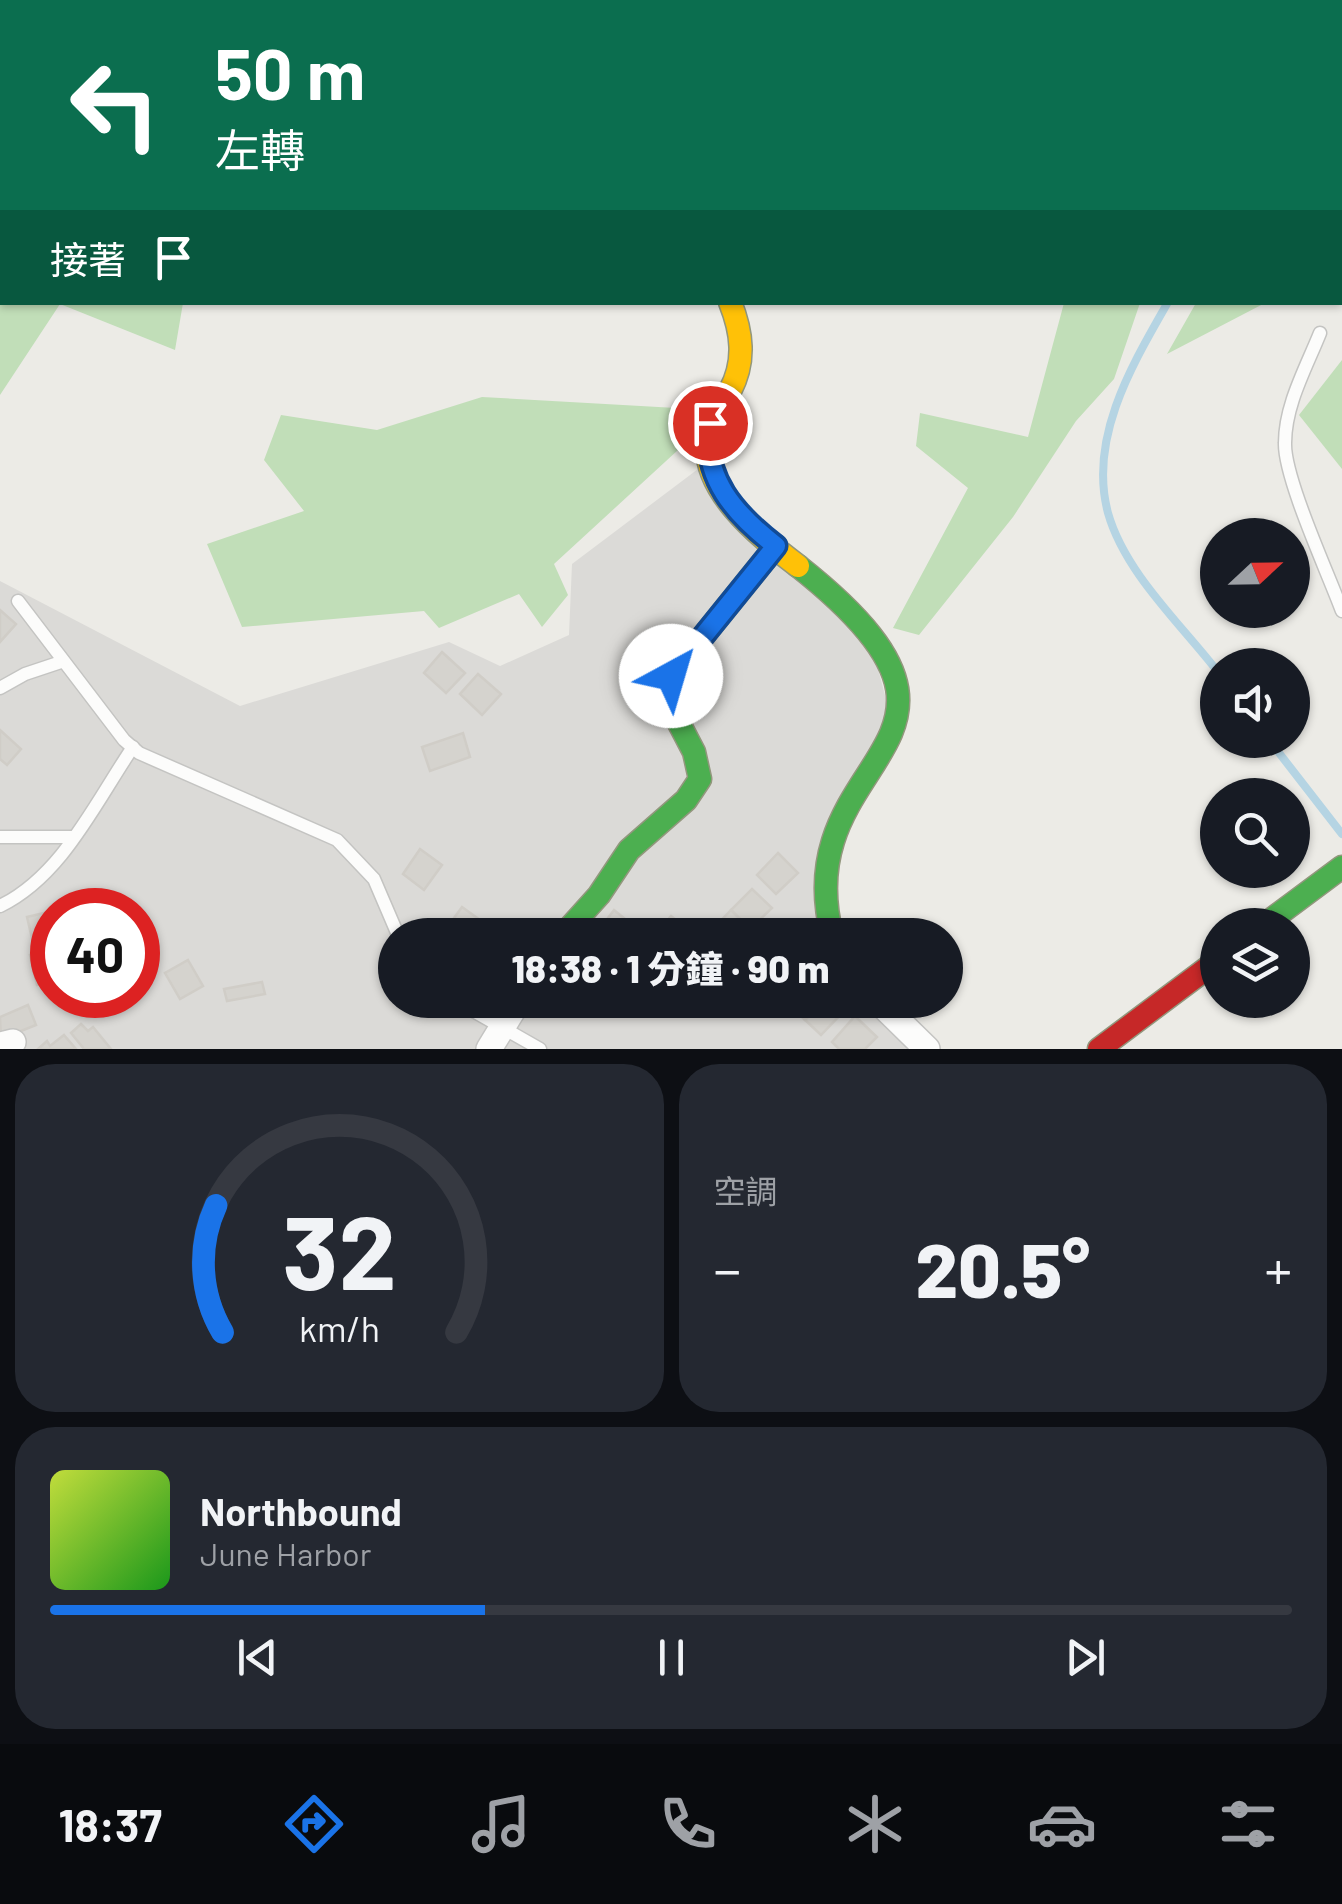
<!DOCTYPE html>
<html lang="zh-TW">
<meta charset="utf-8">
<style>
:root{--surface:#171b24;--page:#242831;--text:#f1f3f6;--muted:#9ea1a6;--line:#363941;--accent:#1a73e8}
body{margin:0;font-family:Barlow,"Noto Sans TC",sans-serif;background:var(--page);color:var(--text);height:100vh;display:flex;flex-direction:column;font-size:38px;white-space:nowrap}
*{box-sizing:border-box;margin:0}
p{font-size:32px;color:var(--muted)}
.icon{flex:none;width:55px;height:55px;fill:none;stroke:currentColor;stroke-width:2;stroke-linecap:round;stroke-linejoin:round}
.map{position:relative;height:1049px;overflow:hidden}
.sheet{display:flex;flex-direction:column;gap:15px;padding:15px;background:#0d0f14;flex:1}
.sheet>*{flex:none}
.hud{position:absolute;left:0px;top:0px;width:1342px;height:305px;box-shadow:0 2px 8px #0004;background:#0b6e4f;color:#fff;overflow:hidden}
.needle{width:65px;rotate:68deg}
.buttons{position:absolute;left:1200px;top:518px;display:grid;gap:20px}
.buttons a{display:grid;place-items:center;width:110px;height:110px;border-radius:50%;background:var(--surface);box-shadow:0 2px 8px #0004;font-size:50px}
.speed{position:absolute;left:30px;top:888px;display:flex;gap:20px;font-size:50px;font-weight:700;text-align:center}
.speed>*{display:grid;place-content:center;width:130px;height:130px;border-radius:50%;background:var(--surface);box-shadow:0 2px 8px #0004;line-height:1}
.speed .limit{border:15px solid #d22;background:#fff;color:#111}
.pin{position:absolute;display:grid;place-items:center;width:85px;height:85px;color:#fff;margin:-42px;border:5px solid #fff;border-radius:50%;box-shadow:0 2px 10px #0007}
.me{position:absolute;width:110px;margin:-55px;rotate:39deg;stroke-linejoin:round;filter:drop-shadow(0 0 8px #0008)}
.turn{display:flex;align-items:center;gap:35px;height:210px;padding:0 50px;font-size:45px}
.turn .icon{width:130px;height:130px;stroke-width:2.5}
.turn b{display:block;font-size:70px;line-height:85px}
.then{display:flex;align-items:center;height:95px;padding:0 50px;background:#0003;gap:20px;font-size:38px}
.big{font-size:75px;font-weight:800;line-height:1.1}
.sheet .tile{flex:1;display:flex;flex-direction:column;justify-content:center;gap:15px;min-width:0;padding:0 35px;border-radius:40px;background:var(--page)}
.sheet .dial{align-items:center;gap:0}
.dial svg{height:260px;overflow:visible;fill:none;stroke:var(--line);stroke-width:7;stroke-linecap:round;text-anchor:middle}
.dial text{fill:var(--text);stroke:none}
.song{display:flex;align-items:center;gap:30px}
.cover{width:120px;height:120px;border-radius:15px;background:linear-gradient(135deg,hsl(70 70% 55%),hsl(120 70% 35%))}
.played{height:10px;border-radius:5px;background:linear-gradient(90deg,var(--accent) 35%,var(--line) 35%)}
.keys{display:flex;justify-content:space-around;direction:ltr}
.heat{display:flex;justify-content:space-between;align-items:center;font-size:55px;direction:ltr}
.sheet .tiles{flex:1;display:grid;gap:15px;grid-template-columns:1fr 1fr}
.tile:last-child{grid-column:span 2}
.trip{position:absolute;left:378px;top:918px;width:585px;height:100px;border-radius:50px;background:var(--surface);box-shadow:0 2px 8px #0004;font-weight:800;line-height:100px;text-align:center}
.tabs{display:flex;height:160px;justify-content:space-around;align-items:center;background:#090b0e;color:var(--muted)}
.tabs .icon{width:70px;height:70px}
.tabs .current{color:var(--accent)}
.tabs b{font-size:45px;color:var(--text)}
.map>svg:first-child{display:block}
.residential{fill:#dbdad7;fill-rule:evenodd}
.forest{fill:#c1deb8}
.lines{fill:none;stroke-linecap:round;stroke-linejoin:round}
.stream{stroke:#b5d4e3;stroke-width:8}
.building{fill:#d5d3ce;stroke:#d0cdc7;stroke-width:2.5}
.lane-casing{stroke:#c4c4c2;stroke-width:15}
.street-casing{stroke:#c4c4c2;stroke-width:28}
.fast-casing{stroke:#92977d;stroke-width:25}
.slow-casing{stroke:#92977d;stroke-width:25}
.jam-casing{stroke:#92977d;stroke-width:25}
.lane{stroke:#fcfcfb;stroke-width:12}
.street{stroke:#fcfcfb;stroke-width:25}
.fast{stroke:#4caf50;stroke-width:22}
.slow{stroke:#ffc107;stroke-width:22}
.jam{stroke:#c62828;stroke-width:22}
.route-casing{stroke:#114b97;stroke-width:25}
.route{stroke:#1a73e8;stroke-width:18}
</style>
<div class="map">
<svg width="1342" height="1049" viewBox="0 0 1342 1049">
<rect width="100%" height="100%" fill="#ecebe6"/>
<path class="residential" d="M702,466l170,180 19,72 -59,92 -10,125h-427v65h470l49,49h-914v-468l240,125 209,-64 51,24 69,-31 3,-71zM52,910h86v85h-86z"/>
<g class="forest">
<polygon points="0,0 169,0 2,2 2,302 183,303 175,350 60,304 0,395"/>
<polygon points="1064,303 1140,303 1114,379 1076,421 1013,517 919,635 893,628 968,488 916,446 920,413 1028,437"/>
<polygon points="1196,303 1196,302 1265,303 1167,354"/>
<polygon points="1342,360 1342,469 1299,415"/>
<polygon points="482,397 676,408 690,439 554,564 568,595 542,627 519,594 439,628 424,611 242,627 207,544 304,511 264,460 281,415 377,430"/>
</g>
<g class="lines">
<g class="stream">
<polyline points="1340,79 1342,77"/>
<path d="M1168,302c-36,63 -80,136 -60,211 17,60 73,111 110,159"/>
<polyline points="1269,740 1342,834"/>
</g>
</g>
<g class="building">
<polygon points="0,610 16,624 0,642"/>
<polygon points="442,652 465,673 446,693 424,673"/>
<polygon points="478,674 501,694 482,715 460,694"/>
<polygon points="0,730 21,749 7,765 0,759"/>
<polygon points="463,733 470,757 430,771 422,747"/>
<polygon points="420,849 442,865 424,890 403,874"/>
<polygon points="778,853 798,873 776,894 757,875"/>
<polygon points="752,889 772,908 750,929 731,910"/>
<polygon points="462,907 487,925 479,935 454,935 446,929"/>
<polygon points="614,910 636,928 630,935 595,935"/>
<polygon points="731,910 750,929 745,935 713,935 710,932"/>
<polygon points="52,911 52,943 34,947 27,917"/>
<polygon points="671,916 694,935 655,935"/>
<polygon points="52,950 52,981 37,985 30,955"/>
<polygon points="188,960 203,986 180,999 165,973"/>
<polygon points="262,982 265,994 227,1001 224,989"/>
<polygon points="605,1000 637,1000 622,1016"/>
<polygon points="794,1000 825,1000 805,1020 789,1005"/>
<polygon points="825,1000 838,1000 847,1008 821,1035 805,1020"/>
<polygon points="28,1005 36,1025 1,1039 0,1017"/>
<polygon points="855,1016 877,1037 865,1049 839,1049 832,1042"/>
<polygon points="81,1024 88,1031 93,1027 111,1049 84,1049 71,1033"/>
<polygon points="64,1035 76,1049 38,1049 47,1041 50,1046"/>
</g>
<g class="lines">
<defs>
<g id="lane">
<path d="M1320,333c-14,35 -35,72 -35,110 -1,35 43,130 57,168"/>
<polyline points="18,601 124,740 139,753 337,840 374,879 398,935"/>
<polyline points="0,688 25,674 61,662"/>
<polyline points="0,837 72,837"/>
<path d="M0,906c62,-30 95,-103 133,-159"/>
<polyline points="454,1000 540,1049"/>
</g>
<g id="street">
<polyline points="982,2 985,0"/>
<polyline points="877,1000 927,1049"/>
<polyline points="0,1045 13,1042"/>
<polyline points="489,1049 519,1000"/>
</g>
<g id="fast">
<path d="M798,566c229,181 -13,184 34,369"/>
<polyline points="1264,925 1342,867"/>
<polyline points="563,935 599,895 629,850 686,800 700,779 694,752 669,704 671,676 776,546"/>
</g>
<path id="slow" d="M730,302c12,30 16,59 0,89 -7,13 -17,26 -21,41 -14,55 51,105 89,134"/>
<polyline id="jam" points="1099,1049 1218,960"/>
</defs>
<use href="#lane" class="lane-casing"/>
<use href="#street" class="street-casing"/>
<use href="#fast" class="fast-casing"/>
<use href="#slow" class="slow-casing"/>
<use href="#jam" class="jam-casing"/>
<use href="#lane" class="lane"/>
<use href="#street" class="street"/>
<use href="#fast" class="fast"/>
<use href="#slow" class="slow"/>
<use href="#jam" class="jam"/>
</g>
<g class="lines">
<defs>
<path id="route" d="M671,676l105,-130c-40,-31 -75,-68 -66,-123"/>
</defs>
<use href="#route" class="route-casing"/>
<use href="#route" class="route"/>
</g>
</svg>
<div class="buttons">
<a><svg class="needle" viewBox="-14 -14 28 28"><path d="M0-13l5 13h-10z" fill="#e53935"/><path d="M0 13l5-13h-10z" fill="#9ea1a6"/></svg></a>
<a><svg class="icon" aria-label="sound" viewBox="0 0 24 24"><path d="M4 9h4l5-4v14l-5-4H4zM17 9q2 3 0 6"/></svg></a>
<a><svg class="icon" aria-label="search" viewBox="0 0 24 24"><circle cx="10" cy="10" r="6"/><path d="M15 15l6 6"/></svg></a>
<a><svg class="icon" aria-label="layers" viewBox="0 0 24 24"><path d="M12 4l9 5-9 5-9-5zM3 14l9 5 9-5"/></svg></a>
</div>
<div class="speed"><div class="limit">40</div></div>
<div class="pin" style="left:710px;top:423px;background:#d93025"><svg class="icon" aria-label="arrive" viewBox="0 0 24 24"><path d="M6 21V4h12l-3 4 3 4H6"/></svg></div>
<svg class="me" style="left:671px;top:676px" viewBox="-20 -20 40 40"><circle r="19" fill="#fff"/><path d="M0-13L10 11 0 6-10 11z" fill="#1a73e8"/></svg>
<div class="trip">18:38 · 1 分鐘 · 90 m</div>
<div class="hud">
<div class="turn"><svg class="icon" aria-label="left" viewBox="0 0 24 24"><path d="M17 20v-9H6M10 6l-5 5 5 5"/></svg><div><b>50 m</b>左轉</div></div>
<div class="then">接著<svg class="icon" aria-label="arrive" viewBox="0 0 24 24"><path d="M6 21V4h12l-3 4 3 4H6"/></svg></div>
</div>
</div>
<section class="sheet">
<div class="tiles">
<div class="tile dial"><svg viewBox="0 0 100 80">
<path d="M14 69A42 42 0 1 1 86 69"/>
<path d="M14 69A42 42 0 0 1 12 30" stroke="#1a73e8"/>
<text x="50" y="56" font-size="32" font-weight="700">32</text>
<text x="50" y="72" font-size="11">km/h</text>
</svg></div>
<div class="tile"><p>空調</p>
<div class="heat"><a>−</a><b class="big">20.5°</b><a>+</a></div>
</div>
<div class="tile">
<div class="song"><i class="cover"></i><div><b>Northbound</b><p>June Harbor</p></div></div>
<div class="played"></div>
<div class="keys"><svg class="icon" aria-label="previous" viewBox="0 0 24 24"><path d="M18 5L8 12l10 7zM5 5v14"/></svg><svg class="icon" aria-label="pause" viewBox="0 0 24 24"><path d="M8 5v14M16 5v14"/></svg><svg class="icon" aria-label="next" viewBox="0 0 24 24"><path d="M6 5l10 7-10 7zM19 5v14"/></svg></div>
</div>
</div>
</section>
<nav class="tabs">
<b>18:37</b>
<svg class="icon current" aria-label="directions" viewBox="0 0 24 24"><path d="M12 3l9 9-9 9-9-9zM9 14v-3h6M13 9l2 2-2 2"/></svg>
<svg class="icon" aria-label="music" viewBox="0 0 24 24"><path d="M9 18V5l10-2v13"/><circle cx="6" cy="18" r="3"/><circle cx="16" cy="16" r="3"/></svg>
<svg class="icon" aria-label="phone" viewBox="0 0 24 24"><path d="M5 4h4l2 5-3 2q2 4 5 5l2-3 5 2v4C11 20 4 13 5 4z"/></svg>
<svg class="icon" aria-label="climate" viewBox="0 0 24 24"><path d="M12 3v18M4 7l16 10M4 17L20 7"/></svg>
<svg class="icon" aria-label="car" viewBox="0 0 24 24"><path d="M5 17H2v-5l4-1 3-4h7l3 4 3 1v5h-3M9 17h6M6 11h13"/><circle cx="7" cy="17" r="2"/><circle cx="17" cy="17" r="2"/></svg>
<svg class="icon" aria-label="filters" viewBox="0 0 24 24"><path d="M4 7h16M4 17h16"/><circle cx="9" cy="7" r="2"/><circle cx="15" cy="17" r="2"/></svg>
</nav>
